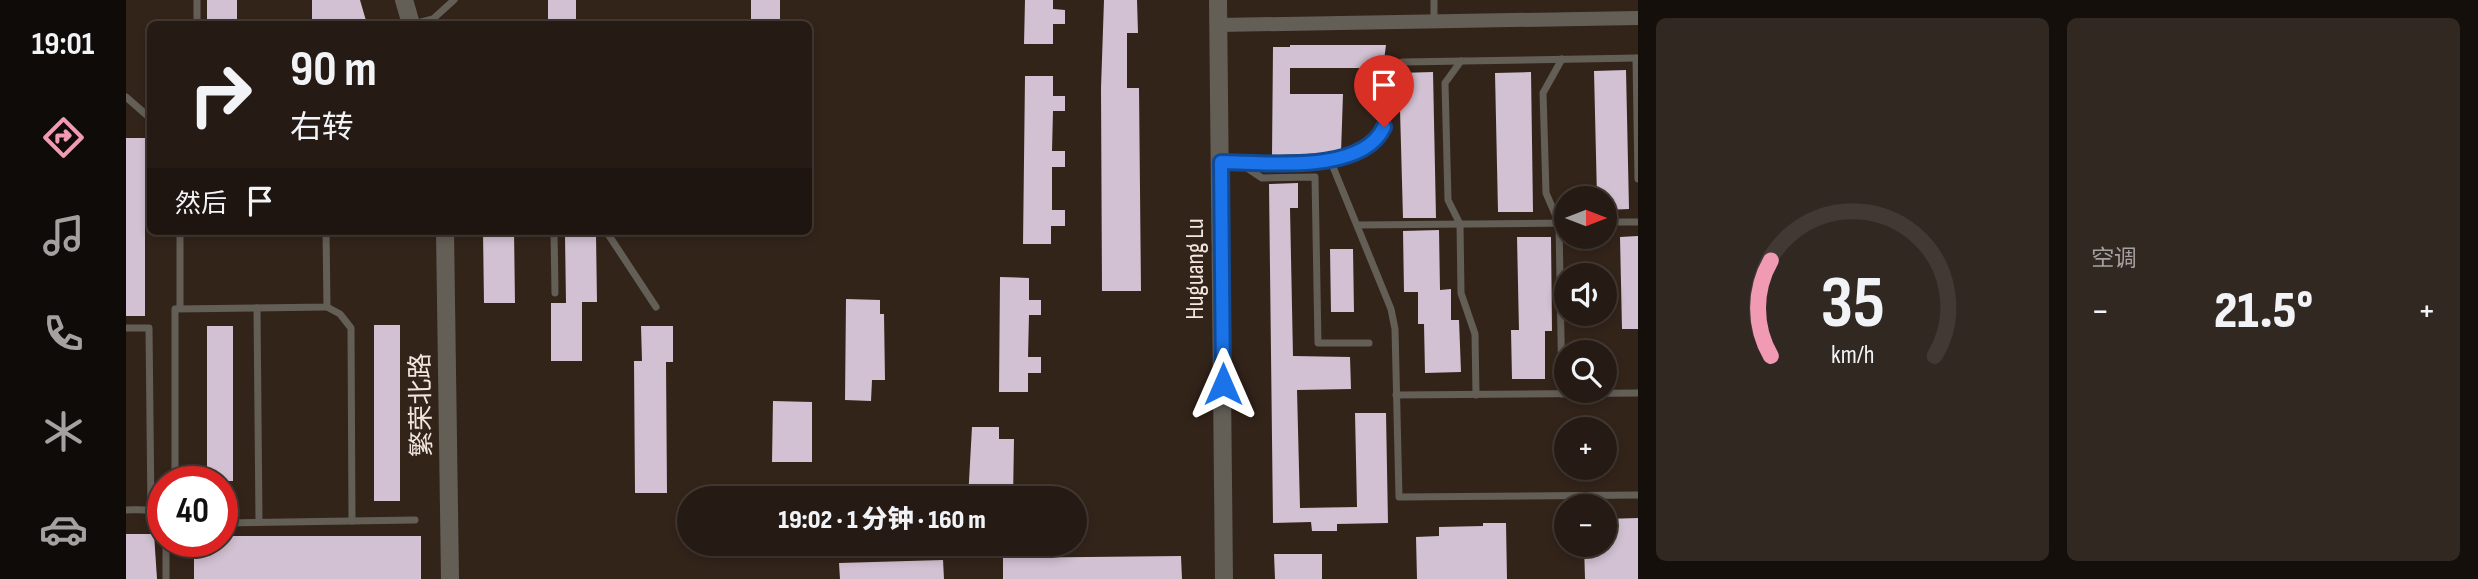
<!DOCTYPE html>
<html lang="zh">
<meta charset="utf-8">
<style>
:root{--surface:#261b14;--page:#322822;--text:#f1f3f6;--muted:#a4a1a0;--line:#423934;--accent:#f19ab4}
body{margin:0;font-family:"Sofia Sans Condensed","Noto Sans SC",sans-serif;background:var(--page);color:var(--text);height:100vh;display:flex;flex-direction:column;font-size:26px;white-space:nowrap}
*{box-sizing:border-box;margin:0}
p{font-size:23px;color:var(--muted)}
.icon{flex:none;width:38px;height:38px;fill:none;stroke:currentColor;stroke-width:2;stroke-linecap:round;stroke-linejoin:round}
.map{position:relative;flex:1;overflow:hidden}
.panel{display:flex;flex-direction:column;gap:18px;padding:18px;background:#150f0b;width:840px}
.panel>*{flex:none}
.banner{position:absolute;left:21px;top:21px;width:665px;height:214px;border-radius:10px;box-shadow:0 4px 10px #0003,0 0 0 2px var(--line);background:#261b14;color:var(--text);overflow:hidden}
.needle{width:46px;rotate:90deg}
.fabs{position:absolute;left:1428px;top:186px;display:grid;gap:14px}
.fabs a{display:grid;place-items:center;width:63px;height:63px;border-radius:50%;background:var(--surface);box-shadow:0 4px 10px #0003,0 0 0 2px var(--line);font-size:35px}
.speed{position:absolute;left:21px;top:466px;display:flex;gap:14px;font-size:35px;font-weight:700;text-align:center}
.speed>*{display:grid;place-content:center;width:91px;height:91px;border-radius:50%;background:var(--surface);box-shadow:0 4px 10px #0003,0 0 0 2px var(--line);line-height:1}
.speed .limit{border:10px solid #d22;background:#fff;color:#111}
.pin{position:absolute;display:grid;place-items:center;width:60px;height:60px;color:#fff;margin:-72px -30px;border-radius:50% 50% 50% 0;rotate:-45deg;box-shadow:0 0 7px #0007}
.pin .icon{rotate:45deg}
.me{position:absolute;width:77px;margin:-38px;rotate:0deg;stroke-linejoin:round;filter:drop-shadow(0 0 5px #0008)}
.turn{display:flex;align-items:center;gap:24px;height:147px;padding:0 28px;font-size:32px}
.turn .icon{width:91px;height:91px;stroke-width:2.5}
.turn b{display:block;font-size:49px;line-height:60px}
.then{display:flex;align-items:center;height:66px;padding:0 28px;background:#0003;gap:14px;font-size:26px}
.big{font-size:52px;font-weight:800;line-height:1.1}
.panel .widget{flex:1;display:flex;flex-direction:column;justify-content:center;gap:10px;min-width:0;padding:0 24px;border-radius:10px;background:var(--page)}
.panel .dial{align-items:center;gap:0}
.dial svg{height:182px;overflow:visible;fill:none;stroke:var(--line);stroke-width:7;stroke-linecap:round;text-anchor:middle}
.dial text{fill:var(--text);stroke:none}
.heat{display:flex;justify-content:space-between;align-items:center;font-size:38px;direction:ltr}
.panel .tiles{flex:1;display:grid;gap:18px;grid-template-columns:repeat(2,1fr)}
.trip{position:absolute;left:551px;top:486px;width:410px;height:70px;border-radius:35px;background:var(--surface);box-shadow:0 4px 10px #0003,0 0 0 2px var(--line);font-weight:800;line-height:70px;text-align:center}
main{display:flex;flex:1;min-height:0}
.menu{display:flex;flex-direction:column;width:126px;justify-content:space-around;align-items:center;background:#0f0b08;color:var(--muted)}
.menu .icon{width:49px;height:49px}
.menu .on{color:var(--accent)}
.menu b{font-size:32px;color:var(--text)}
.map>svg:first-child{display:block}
.building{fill:#d1c1d2}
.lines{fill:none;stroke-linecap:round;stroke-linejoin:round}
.service{stroke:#635f57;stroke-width:7}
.minor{stroke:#635f57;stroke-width:14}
.tertiary{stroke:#635f57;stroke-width:18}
.route-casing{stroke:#114b97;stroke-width:18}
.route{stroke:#1a73e8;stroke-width:12}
.labels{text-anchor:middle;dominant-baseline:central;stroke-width:7;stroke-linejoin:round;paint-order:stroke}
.street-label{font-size:26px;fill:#f1e7e0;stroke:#33241a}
</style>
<main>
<nav class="menu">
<b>19:01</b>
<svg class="icon on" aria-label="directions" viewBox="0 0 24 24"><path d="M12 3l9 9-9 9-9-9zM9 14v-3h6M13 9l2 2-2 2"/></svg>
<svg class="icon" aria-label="music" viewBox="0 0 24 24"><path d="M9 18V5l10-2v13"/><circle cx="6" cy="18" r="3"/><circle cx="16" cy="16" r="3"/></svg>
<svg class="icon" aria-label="phone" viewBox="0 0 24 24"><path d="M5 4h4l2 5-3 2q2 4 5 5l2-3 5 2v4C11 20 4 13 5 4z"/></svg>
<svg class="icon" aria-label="climate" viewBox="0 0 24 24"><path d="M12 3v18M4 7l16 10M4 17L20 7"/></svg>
<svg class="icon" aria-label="car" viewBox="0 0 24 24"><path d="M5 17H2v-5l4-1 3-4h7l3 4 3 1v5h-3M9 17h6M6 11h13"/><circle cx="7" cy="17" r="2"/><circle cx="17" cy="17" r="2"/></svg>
</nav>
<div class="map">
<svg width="1512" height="579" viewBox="0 0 1512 579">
<rect width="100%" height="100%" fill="#33241a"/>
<g class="building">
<rect x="81" y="0" width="30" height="24"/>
<polygon points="186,0 234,0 241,24 186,24"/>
<rect x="422" y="0" width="28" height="24"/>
<rect x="625" y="0" width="29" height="24"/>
<polygon points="899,0 927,0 927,9 939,10 939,24 927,24 927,44 898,44"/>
<polygon points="978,0 1011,0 1012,33 1001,33 1001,88 1013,88 1015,291 976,291 975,88"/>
<polygon points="1164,45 1260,45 1257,68 1164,68 1164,94 1217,94 1215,153 1146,155 1147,47 1164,47"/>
<polygon points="1500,70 1503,209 1479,210 1479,198 1471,198 1468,71"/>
<polygon points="1307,72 1310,218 1277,218 1273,73"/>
<polygon points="1405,72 1407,212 1372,212 1369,73"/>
<polygon points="899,76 927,76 927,96 939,96 939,111 927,111 926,151 939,151 939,167 926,167 926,210 939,210 939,226 925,226 925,244 897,244"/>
<rect x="0" y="138" width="19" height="178"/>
<polygon points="1172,183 1172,208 1164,208 1167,356 1224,357 1225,389 1171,390 1174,508 1231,507 1229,413 1260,413 1262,523 1211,524 1211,531 1186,531 1185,522 1147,523 1143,184"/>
<polygon points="1313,230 1314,290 1325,289 1325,320 1333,320 1335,372 1299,373 1298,324 1292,324 1292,292 1278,292 1277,231"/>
<polygon points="357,231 388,231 389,303 358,303"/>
<polygon points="439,235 470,235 471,302 456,302 456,361 425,361 425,303 440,303"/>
<polygon points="1512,236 1512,329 1496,329 1494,237"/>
<polygon points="1391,237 1425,237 1426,331 1419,331 1419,379 1386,379 1385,330 1393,330"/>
<polygon points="1204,249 1227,249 1228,312 1205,312"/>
<polygon points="874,277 903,278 903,300 915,300 915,315 903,315 902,357 915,357 915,373 902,373 902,392 873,392"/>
<polygon points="720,299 754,300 754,314 758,314 759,380 746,380 745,401 719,400"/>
<rect x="248" y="325" width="26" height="176"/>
<rect x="81" y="326" width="26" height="155"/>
<polygon points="515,326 547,326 547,362 540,362 541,493 509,493 508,361 516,361"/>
<polygon points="647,401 686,402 686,462 646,462"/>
<polygon points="846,427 873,427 873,439 888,439 887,499 842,499"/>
<polygon points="1512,518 1512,579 1459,579 1458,544 1479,544 1479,519"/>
<polygon points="1357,523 1380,523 1381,579 1291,579 1290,537 1313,536 1313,527 1357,526"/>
<polygon points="0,534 28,534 31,579 0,579"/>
<polygon points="96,536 295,536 295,579 68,579 68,541 96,541"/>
<polygon points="1148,554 1196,554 1196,579 1149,579"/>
<polygon points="1055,556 1056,579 877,579 877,558"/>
<polygon points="817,560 818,579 714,579 713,563"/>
</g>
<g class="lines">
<g class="service">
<polyline points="71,0 71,24"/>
<polyline points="1308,0 1308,21"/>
<polyline points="287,24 307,19 328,0"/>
<polyline points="1510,58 1512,179"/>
<polyline points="1436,59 1417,93 1420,193 1433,223 1436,394"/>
<polyline points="1335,61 1319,83 1322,200 1334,224 1335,293 1349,334 1350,395"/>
<polyline points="0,97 24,118"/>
<polyline points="1095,162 1217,159 1253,137 1258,127 1258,80 1264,67 1276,62 1512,58"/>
<polyline points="1112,162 1136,178 1189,177 1192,343 1243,343"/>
<polyline points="1205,162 1265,309 1269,329 1273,497 1512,495"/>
<polyline points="1479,222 1512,222"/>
<polyline points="1232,225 1440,223"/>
<polyline points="54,231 54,308"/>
<polyline points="428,231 429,293"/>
<polyline points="480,231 530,307"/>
<polyline points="201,307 214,314 225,328 226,521"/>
<polyline points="131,308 133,522"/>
<polyline points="0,328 23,328 25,510"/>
<polyline points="1270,395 1512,393"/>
<polyline points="49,481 49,309 201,307 200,231"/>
<path d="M0,510c14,0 29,-3 37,10"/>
<polyline points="96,523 289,520"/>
<polyline points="40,541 40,579"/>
</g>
<polyline class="minor" points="1093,25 1512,18"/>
<g class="tertiary">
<polyline points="278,0 285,24"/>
<polyline points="1092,0 1098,579"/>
<polyline points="319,231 324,579"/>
</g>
</g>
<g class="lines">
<defs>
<path id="route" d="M1097,384l-2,-222c44,0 141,13 163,-35"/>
</defs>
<use href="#route" class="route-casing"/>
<use href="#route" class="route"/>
</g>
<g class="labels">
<g class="street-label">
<text transform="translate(1069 269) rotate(-90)">Huguang Lu</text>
<text transform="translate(296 405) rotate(-91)">繁荣北路</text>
</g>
</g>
</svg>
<div class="fabs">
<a><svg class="needle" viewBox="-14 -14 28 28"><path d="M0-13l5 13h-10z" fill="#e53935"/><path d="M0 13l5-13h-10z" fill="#a4a1a0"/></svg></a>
<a><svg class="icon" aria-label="sound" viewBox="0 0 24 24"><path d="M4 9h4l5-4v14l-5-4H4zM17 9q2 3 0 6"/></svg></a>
<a><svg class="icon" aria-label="search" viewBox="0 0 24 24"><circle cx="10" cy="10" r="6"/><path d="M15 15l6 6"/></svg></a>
<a>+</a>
<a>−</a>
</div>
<div class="speed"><div class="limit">40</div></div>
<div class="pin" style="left:1258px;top:127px;background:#d93025"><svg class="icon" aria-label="arrive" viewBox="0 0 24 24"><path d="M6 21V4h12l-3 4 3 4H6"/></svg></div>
<svg class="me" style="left:1097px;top:384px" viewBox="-20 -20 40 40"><path d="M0-17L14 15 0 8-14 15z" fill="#1a73e8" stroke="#fff" stroke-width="4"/></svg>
<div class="trip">19:02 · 1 分钟 · 160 m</div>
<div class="banner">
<div class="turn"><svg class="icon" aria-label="right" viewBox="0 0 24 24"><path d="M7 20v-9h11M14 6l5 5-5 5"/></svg><div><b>90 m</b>右转</div></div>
<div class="then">然后<svg class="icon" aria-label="arrive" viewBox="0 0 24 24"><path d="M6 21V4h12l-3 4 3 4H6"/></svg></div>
</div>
</div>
<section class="panel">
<div class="tiles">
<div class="widget dial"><svg viewBox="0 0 100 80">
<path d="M14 69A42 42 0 1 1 86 69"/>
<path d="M14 69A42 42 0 0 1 14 27" stroke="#f19ab4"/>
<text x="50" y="56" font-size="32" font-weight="700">35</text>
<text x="50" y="72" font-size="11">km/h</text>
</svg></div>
<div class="widget"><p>空调</p>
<div class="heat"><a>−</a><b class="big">21.5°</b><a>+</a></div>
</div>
</div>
</section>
</main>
